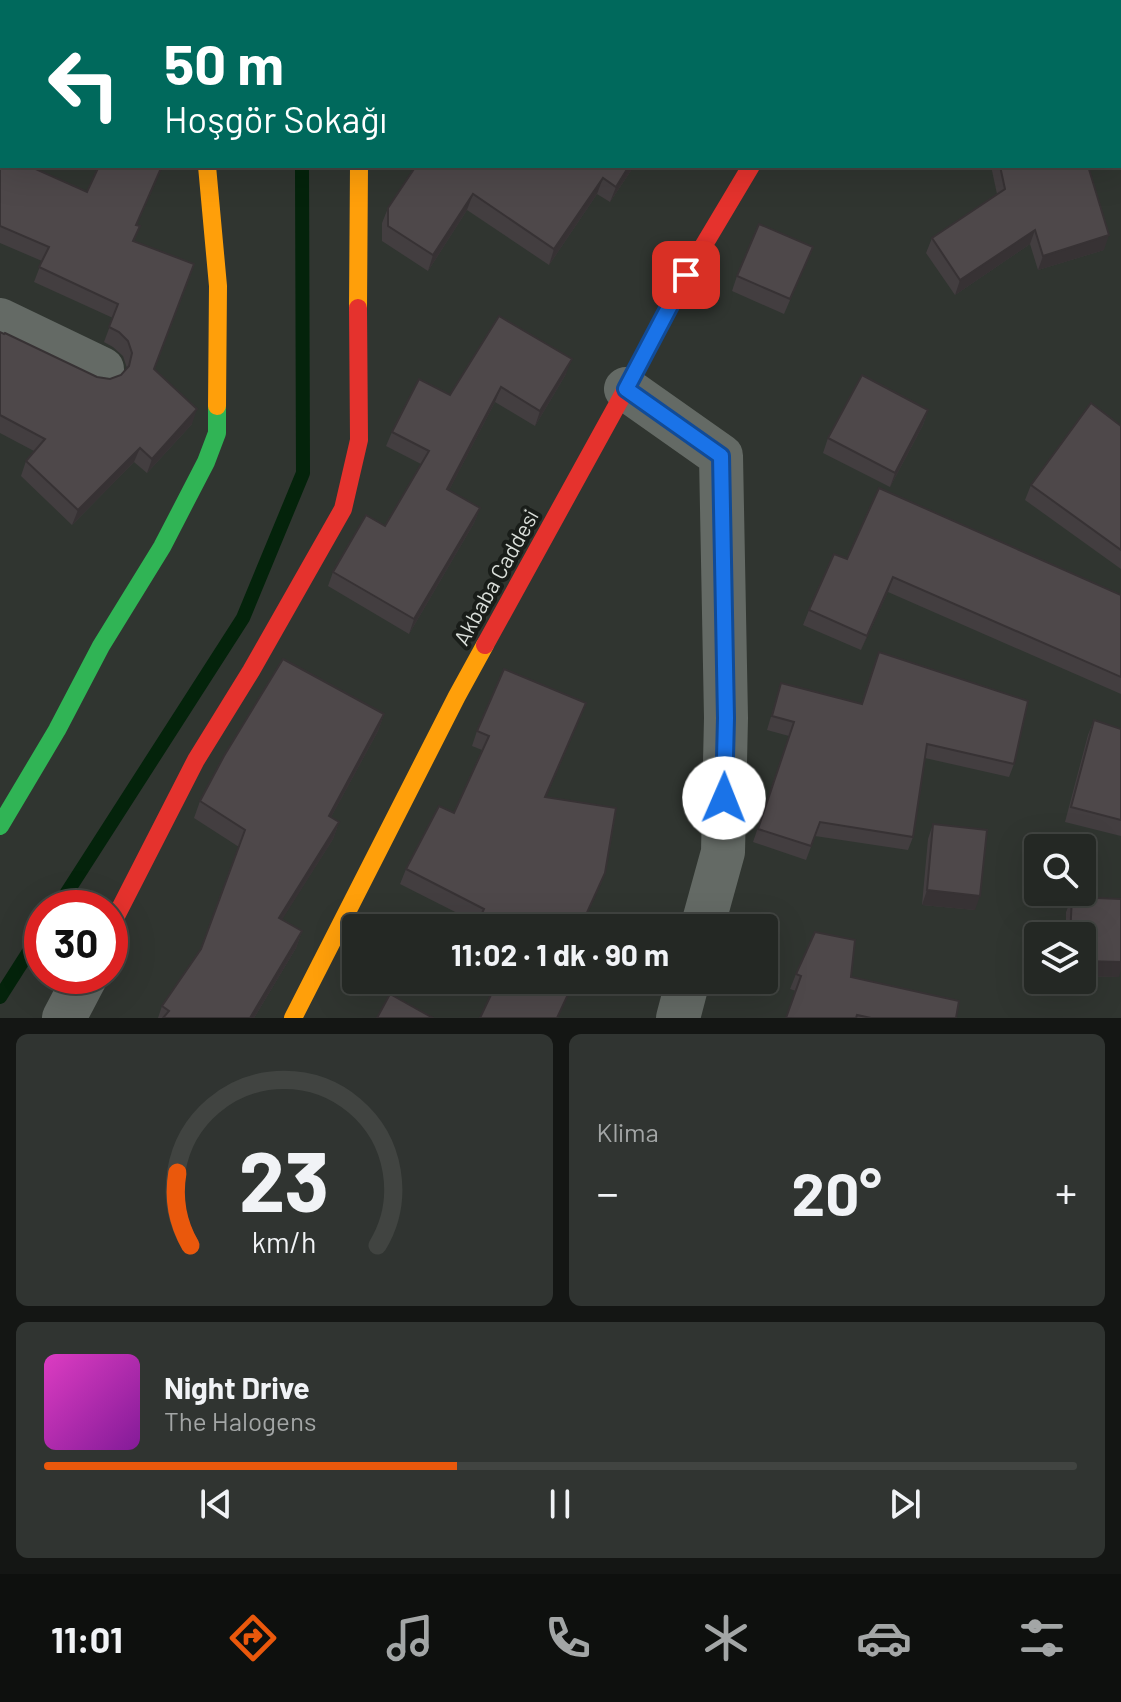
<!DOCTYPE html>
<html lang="tr">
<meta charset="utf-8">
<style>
:root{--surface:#242824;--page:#303431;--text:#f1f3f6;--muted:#a3a6a6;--line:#414441;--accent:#ea580c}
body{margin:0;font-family:Barlow,sans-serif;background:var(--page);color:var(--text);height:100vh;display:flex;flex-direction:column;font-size:30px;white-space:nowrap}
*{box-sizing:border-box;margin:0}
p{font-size:26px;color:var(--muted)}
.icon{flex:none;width:44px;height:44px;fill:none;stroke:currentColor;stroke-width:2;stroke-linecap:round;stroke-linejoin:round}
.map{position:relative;height:1018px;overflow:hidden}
.drawer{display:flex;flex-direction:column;gap:16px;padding:16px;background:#141614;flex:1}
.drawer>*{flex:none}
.top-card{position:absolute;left:0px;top:0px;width:1122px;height:168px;box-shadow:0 8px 32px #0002,0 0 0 2px var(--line);background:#00695c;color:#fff;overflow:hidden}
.fabs{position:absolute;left:1024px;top:834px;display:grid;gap:16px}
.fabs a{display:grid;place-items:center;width:72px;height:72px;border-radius:8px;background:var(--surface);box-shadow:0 8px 32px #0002,0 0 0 2px var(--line);font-size:40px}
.speed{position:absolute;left:24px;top:890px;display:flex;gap:16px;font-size:40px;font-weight:700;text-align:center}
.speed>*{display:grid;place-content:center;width:104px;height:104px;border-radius:50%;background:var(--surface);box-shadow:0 8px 32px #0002,0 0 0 2px var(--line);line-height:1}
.speed .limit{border:12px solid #d22;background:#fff;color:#111}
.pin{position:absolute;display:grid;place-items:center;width:68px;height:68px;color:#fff;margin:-34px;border-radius:16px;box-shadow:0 4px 12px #0006}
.me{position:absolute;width:88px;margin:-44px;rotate:1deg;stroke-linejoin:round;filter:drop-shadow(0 0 6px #0008)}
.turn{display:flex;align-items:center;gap:28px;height:168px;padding:0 32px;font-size:36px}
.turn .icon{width:104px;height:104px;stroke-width:2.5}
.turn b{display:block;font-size:56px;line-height:68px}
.big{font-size:60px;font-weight:700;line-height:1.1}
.drawer .widget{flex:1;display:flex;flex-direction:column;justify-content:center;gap:12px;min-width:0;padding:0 28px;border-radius:12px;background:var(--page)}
.drawer .dial{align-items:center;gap:0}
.dial svg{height:208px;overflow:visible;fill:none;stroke:var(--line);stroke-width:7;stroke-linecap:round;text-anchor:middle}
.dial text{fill:var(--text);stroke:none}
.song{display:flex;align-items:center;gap:24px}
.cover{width:96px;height:96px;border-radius:12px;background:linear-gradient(135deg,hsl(310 70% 55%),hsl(290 70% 35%))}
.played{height:8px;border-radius:4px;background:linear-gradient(90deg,var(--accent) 40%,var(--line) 40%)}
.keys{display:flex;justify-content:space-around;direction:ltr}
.heat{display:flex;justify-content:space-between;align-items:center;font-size:44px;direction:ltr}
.drawer .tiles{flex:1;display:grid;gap:16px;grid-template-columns:1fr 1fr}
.widget:last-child{grid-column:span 2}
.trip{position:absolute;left:342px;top:914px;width:436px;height:80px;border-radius:8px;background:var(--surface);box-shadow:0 8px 32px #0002,0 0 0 2px var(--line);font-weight:700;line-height:80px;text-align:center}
.dock{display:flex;height:128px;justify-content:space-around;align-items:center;background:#0e100e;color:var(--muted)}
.dock .icon{width:56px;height:56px}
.dock .current{color:var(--accent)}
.dock b{font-size:36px;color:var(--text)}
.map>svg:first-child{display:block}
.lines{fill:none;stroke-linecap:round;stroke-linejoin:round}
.stream{stroke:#04230b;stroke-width:14}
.street{stroke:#646a65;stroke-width:44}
.fast{stroke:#30b455;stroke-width:18}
.slow{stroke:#ff9f0a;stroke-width:18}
.jam{stroke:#e5322d;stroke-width:18}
.wall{fill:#433e40}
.shaded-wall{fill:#373234}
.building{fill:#4e484a;stroke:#373234;stroke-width:2}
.route-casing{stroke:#114b97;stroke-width:20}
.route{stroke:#1a73e8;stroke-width:14}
.labels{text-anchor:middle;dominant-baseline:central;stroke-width:8;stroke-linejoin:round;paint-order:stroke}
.street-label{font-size:22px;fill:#dadfda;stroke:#191d19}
</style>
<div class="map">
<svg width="1121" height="1018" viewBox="0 0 1121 1018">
<rect width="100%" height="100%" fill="#303530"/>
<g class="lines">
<g class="stream">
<polyline points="346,2 347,0"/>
<polyline points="57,908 243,618 303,473 302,166"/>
<polyline points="0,997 42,931"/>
</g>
<g class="street">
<polyline points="22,0 25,2"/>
<polyline points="227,2 228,0"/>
<polyline points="425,2 427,0"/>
<polyline points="0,320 102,369"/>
<polyline points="626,389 721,456 726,718 723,852 702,928"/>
<polyline points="64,1018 86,976"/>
<polyline points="678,1018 688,980"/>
</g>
<g class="fast">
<polyline points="564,0 567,2"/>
<polyline points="1009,2 1031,0"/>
<polyline points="0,826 57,730 101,646 162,547 206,462 217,433 217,406"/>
</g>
<g class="slow">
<polyline points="207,166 218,286 217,406"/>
<polyline points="358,308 359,166"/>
<polyline points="293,1018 457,696 485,645"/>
</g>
<g class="jam">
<polyline points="485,645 626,389 686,275 751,166"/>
<polyline points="110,928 196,760 251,671 343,509 359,440 358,308"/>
</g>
</g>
<g class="wall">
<polygon points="627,0 653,0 651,2 630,2"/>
<polygon points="676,0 796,0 793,2 677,2"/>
<polygon points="0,153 140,226 134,241 154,369 192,424 147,473 134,462 72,525 21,476 26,461 34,451 0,433 0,332 97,377 110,379 121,375 127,368 123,356 113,347 104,342 113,318 34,282 42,261 0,243"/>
<polygon points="416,166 634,166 610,202 597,194 549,265 467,210 428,271 382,241 382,223 388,208"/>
<polygon points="991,166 1088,166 1104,250 1038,270 1030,244 955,295 926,253 932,238 997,194"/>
<polygon points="813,247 784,314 732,291 737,276"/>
<polygon points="566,374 535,426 495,402 449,490 480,508 474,523 409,634 328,586 333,572 385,526 421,464 386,446 392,432 450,395"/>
<polygon points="928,410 923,425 890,487 823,453 828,438"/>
<polygon points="1121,426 1121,569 1025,500 1031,485"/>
<polygon points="847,559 1121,595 1121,694 888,592 861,650 803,625 809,610"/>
<polygon points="781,683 1014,764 1009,777 925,758 913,837 908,850 815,836 806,860 753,842 789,736 767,730"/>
<polygon points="586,703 546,797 605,873 599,888 477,923 400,884 406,869 454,813 482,750 472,746 477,731"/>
<polygon points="384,714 378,731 331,817 339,822 333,839 282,919 302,931 296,948 254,1018 158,1018 162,1006 201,949 239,847 194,818 200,801"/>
<polygon points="1094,720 1121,729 1121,836 1065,822 1088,735"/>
<polygon points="933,824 975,910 922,905 928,839"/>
<polygon points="1072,897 1119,977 1082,976 1082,936 1066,936 1066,912"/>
<polygon points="796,974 851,977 956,1018 786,1018 796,991 790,989"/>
</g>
<g class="shaded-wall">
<polygon points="781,0 796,0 793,2 778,2"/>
<polygon points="806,0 827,0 823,2 805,2"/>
<polygon points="162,166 163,166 130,240 136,225"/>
<polygon points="629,166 634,166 610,202 616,187"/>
<polygon points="603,178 597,194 549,265 554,249"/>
<polygon points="473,194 467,210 428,271 433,255"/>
<polygon points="1035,230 1030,244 955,295 960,280"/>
<polygon points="1109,235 1104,250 1038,270 1043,256"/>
<polygon points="572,359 566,374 535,426 540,411"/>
<polygon points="501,387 495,402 442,504 447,489"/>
<polygon points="197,409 192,424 147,473 152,459"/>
<polygon points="928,410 923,425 890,487 895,473"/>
<polygon points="140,448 134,462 72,525 78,510"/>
<polygon points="480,508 474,523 409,634 414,619"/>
<polygon points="893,577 888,592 861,650 867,636"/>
<polygon points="586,703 580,718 540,812 545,797"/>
<polygon points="384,714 378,731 323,832 329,816"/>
<polygon points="339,822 333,839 273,934 279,918"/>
<polygon points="605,873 599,888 581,928 580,928"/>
<polygon points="927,890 980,896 975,910 922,905"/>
<polygon points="302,931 296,948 254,1018 250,1018"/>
<polygon points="1082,961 1121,962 1121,970 1119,977 1082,976"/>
</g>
<g class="building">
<polygon points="0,0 8,0 10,2 2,2 2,119 0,124"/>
<polygon points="123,0 183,0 182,2 122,2"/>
<polygon points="461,0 537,0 536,2 459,2"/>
<polygon points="693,0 781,0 778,2 695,2"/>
<polygon points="1120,93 1121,93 1120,130"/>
<polygon points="0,153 2,154 2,166 29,166 87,192 99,166 162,166 136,225 140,226 133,241 194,264 154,369 197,409 152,459 140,448 78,510 26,461 45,439 0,415 0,332 4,334 5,333 97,377 110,379 121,375 129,366 132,353 128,341 119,332 109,327 118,304 39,267 49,247 0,226"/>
<polygon points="416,166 629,166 616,187 603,178 554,249 473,194 433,255 388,226 388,208"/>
<polygon points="1000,166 1088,166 1109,235 1043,256 1035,230 960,280 932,238 1005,189"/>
<polygon points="759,224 813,247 790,299 737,276"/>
<polygon points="499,316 572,359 540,411 501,387 447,489 480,508 414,619 333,572 366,515 385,526 429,451 392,432 419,379 450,395"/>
<polygon points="862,375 928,410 895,473 828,438"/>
<polygon points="1091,403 1121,426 1121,550 1031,485"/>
<polygon points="879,488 1121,595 1121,677 893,577 867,636 809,610 834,554 847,559"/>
<polygon points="879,652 1028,701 1014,764 927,744 913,837 820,822 811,846 758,829 794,722 772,716 781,683 862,704"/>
<polygon points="283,659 384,714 329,816 339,822 279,918 302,931 250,1018 163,1018 169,1011 162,1006 201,949 245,830 200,801 224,756"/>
<polygon points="504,669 586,703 545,797 616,808 605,873 580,928 475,928 484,909 406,869 439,806 454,813 489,736 477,731"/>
<polygon points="1094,720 1121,729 1121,820 1071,807"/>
<polygon points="933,824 987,830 980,896 927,890"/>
<polygon points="1072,897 1121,899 1121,962 1082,961 1082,936 1070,936"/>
<polygon points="815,932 855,940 851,977 959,1001 956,1018 871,1018 857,1015 856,1018 786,1018 801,976 796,974"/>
<polygon points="498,980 556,980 571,988 557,1018 480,1018"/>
<polygon points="390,994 433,1018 377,1018"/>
</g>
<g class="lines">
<defs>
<polyline id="route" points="686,275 626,389 721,456 726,718 724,798"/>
</defs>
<use href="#route" class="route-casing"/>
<use href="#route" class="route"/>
</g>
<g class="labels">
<g class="street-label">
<text transform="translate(495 577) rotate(-61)">Akbaba Caddesi</text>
</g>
</g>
</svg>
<div class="fabs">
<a><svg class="icon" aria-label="search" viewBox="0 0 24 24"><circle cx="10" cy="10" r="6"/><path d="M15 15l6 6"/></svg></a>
<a><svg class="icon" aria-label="layers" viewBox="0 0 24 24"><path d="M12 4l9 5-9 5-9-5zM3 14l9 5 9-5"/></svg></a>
</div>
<div class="speed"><div class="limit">30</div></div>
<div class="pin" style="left:686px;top:275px;background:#d93025"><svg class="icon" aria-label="arrive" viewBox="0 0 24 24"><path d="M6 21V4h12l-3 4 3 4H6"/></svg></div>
<svg class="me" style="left:724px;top:798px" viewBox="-20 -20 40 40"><circle r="19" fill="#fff"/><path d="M0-13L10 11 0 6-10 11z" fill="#1a73e8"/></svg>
<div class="trip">11:02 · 1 dk · 90 m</div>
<div class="top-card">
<div class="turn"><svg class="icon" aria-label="left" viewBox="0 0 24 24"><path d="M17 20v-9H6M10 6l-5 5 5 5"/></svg><div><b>50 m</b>Hoşgör Sokağı</div></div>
</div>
</div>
<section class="drawer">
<div class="tiles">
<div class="widget dial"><svg viewBox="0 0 100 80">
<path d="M14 69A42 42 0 1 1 86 69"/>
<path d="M14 69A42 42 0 0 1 9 41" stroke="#ea580c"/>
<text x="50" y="56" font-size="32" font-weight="700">23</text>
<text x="50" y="72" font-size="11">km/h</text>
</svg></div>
<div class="widget"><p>Klima</p>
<div class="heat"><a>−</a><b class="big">20°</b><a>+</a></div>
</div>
<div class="widget">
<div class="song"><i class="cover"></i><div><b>Night Drive</b><p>The Halogens</p></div></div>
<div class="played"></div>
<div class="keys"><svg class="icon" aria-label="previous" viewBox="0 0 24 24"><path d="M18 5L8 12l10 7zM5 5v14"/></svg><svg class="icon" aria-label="pause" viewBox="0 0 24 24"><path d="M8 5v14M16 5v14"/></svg><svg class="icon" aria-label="next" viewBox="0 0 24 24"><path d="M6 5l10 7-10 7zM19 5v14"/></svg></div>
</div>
</div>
</section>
<nav class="dock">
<b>11:01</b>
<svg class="icon current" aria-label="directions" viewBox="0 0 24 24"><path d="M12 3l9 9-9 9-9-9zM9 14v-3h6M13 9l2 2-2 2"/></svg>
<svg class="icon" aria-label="music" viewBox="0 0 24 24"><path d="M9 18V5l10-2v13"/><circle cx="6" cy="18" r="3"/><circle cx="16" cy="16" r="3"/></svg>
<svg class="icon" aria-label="phone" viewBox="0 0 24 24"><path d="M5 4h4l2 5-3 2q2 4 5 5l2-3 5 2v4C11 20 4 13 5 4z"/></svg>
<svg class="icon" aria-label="climate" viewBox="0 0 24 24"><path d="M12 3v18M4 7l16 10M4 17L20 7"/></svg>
<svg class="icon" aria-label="car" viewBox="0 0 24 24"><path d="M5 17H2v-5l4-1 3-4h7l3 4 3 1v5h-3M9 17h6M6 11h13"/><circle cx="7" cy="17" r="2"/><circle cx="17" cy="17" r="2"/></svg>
<svg class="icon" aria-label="filters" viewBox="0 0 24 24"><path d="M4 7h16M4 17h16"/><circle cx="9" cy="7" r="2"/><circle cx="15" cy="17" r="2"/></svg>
</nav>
